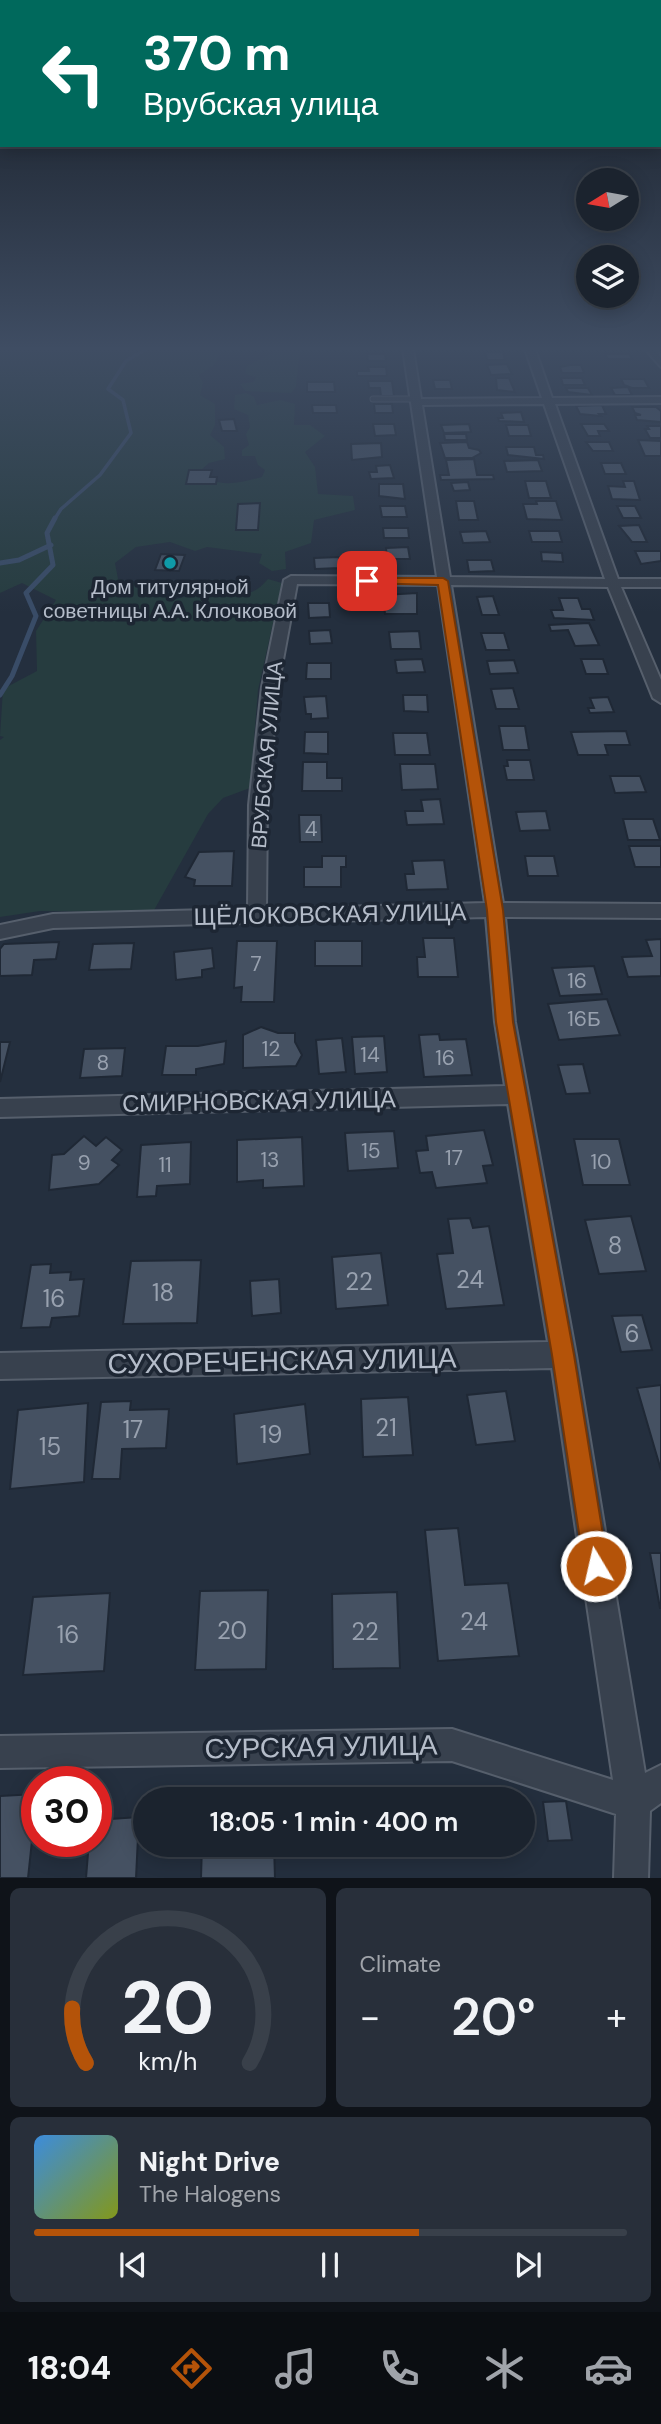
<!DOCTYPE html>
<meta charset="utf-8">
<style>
:root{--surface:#1b232e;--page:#282f3a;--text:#f1f3f6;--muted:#a0a4aa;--line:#39404a;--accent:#b45309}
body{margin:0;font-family:"DM Sans",sans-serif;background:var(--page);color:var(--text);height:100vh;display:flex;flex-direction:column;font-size:26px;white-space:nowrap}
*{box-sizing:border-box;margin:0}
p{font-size:23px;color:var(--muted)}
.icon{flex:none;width:38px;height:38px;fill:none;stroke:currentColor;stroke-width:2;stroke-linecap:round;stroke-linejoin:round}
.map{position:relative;height:1878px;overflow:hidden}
.sheet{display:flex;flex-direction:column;gap:10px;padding:10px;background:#0f1319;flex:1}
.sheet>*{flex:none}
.banner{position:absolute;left:0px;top:0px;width:662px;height:147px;box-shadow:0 4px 18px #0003,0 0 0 2px var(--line);background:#00695c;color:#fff;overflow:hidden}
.needle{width:46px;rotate:259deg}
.controls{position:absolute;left:576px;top:168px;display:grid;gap:14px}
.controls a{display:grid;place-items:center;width:63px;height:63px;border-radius:50%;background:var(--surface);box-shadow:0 4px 18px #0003,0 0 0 2px var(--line);font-size:35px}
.speed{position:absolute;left:21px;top:1766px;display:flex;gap:14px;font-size:35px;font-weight:700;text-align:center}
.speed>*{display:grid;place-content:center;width:91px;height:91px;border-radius:50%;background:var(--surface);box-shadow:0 4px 18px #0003,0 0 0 2px var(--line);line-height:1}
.speed .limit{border:10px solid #d22;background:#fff;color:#111}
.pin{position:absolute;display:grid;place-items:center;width:60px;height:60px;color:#fff;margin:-30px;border-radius:14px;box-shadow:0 4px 10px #0006}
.me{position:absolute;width:77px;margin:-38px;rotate:351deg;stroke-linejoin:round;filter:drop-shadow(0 0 5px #0008)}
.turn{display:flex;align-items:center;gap:24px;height:147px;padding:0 28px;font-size:32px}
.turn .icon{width:91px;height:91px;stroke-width:2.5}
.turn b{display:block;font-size:49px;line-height:60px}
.big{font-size:52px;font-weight:600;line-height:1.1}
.sheet .card{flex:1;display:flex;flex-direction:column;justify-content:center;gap:10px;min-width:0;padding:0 24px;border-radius:10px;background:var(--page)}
.sheet .dial{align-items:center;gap:0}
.dial svg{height:182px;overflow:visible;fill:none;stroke:var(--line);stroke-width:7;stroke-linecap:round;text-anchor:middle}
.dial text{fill:var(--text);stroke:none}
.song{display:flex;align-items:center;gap:21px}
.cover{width:84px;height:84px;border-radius:10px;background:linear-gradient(135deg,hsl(210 70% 55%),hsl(70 70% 35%))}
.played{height:7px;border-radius:4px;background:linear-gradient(90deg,var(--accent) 65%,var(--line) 65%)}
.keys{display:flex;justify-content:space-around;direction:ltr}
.heat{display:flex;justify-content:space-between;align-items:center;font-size:38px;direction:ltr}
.sheet .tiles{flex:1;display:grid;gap:10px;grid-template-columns:1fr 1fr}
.card:last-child{grid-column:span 2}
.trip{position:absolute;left:133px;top:1787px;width:402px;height:70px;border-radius:35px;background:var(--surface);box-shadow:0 4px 18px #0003,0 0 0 2px var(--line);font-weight:600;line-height:70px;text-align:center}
.tab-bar{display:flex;height:112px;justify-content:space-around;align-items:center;background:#0b0e12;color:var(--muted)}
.tab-bar .icon{width:49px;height:49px}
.tab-bar .selected{color:var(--accent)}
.tab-bar b{font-size:32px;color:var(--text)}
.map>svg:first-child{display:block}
.green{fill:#263c3f}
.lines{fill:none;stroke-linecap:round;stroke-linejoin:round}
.stream-far1{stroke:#394c67;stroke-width:3.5}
.stream{stroke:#394c67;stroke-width:5}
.building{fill:#455162;stroke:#1f2835;stroke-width:2}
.lane-casing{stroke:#565f6c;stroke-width:7}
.street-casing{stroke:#565f6c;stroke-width:4}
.lane{stroke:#38414e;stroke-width:5}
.street{fill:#38414e;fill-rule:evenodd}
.route{fill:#b45309;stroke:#753606;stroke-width:2}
.culture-dot{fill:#0f9aa8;stroke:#1d2633;stroke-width:2.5}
.labels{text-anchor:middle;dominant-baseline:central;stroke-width:7;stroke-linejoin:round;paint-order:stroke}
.far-poi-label{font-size:21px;fill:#b4bcc9;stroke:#1d2633}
.far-street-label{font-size:21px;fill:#b4bcc9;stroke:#1d2633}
.number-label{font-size:21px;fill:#98a1af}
.street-label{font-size:24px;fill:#b4bcc9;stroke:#1d2633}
.near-number-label{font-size:24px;fill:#98a1af}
.near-street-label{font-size:28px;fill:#b4bcc9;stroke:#1d2633}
</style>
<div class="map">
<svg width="661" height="1878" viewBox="0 0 661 1878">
<rect width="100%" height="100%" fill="#242f3e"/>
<g class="green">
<path d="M0,349h141l-19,12 23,-12h77l-7,15 -16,11 4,8 -3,12 15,9v21l-5,10 14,12 1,12 -16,4 -8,7c14,21 40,12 61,7l3,-7 -7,-5 -3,-9h-13v-6l7,-5 -3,-11 4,-7 -2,-12 -14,-6 1,-14 11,-2 8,4 3,8 23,-5 15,4 -1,21h16l15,11 -20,16 10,15 3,27 35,2 2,14 -41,10 -3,23 -26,9 1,17 -14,2 -13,-8 3,-9 -55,-7 -12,4 -25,-9 -34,5 -21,16 3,16 33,7 22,14c11,-3 22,-7 33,-8 27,-3 40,13 62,-13l14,4 -24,107 -8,98 -27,10 -15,16 -55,98 -113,-1 -40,6v-177l4,-3 -4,-1 3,-47 34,-18 -1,-40 20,-31 -34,-17 -22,10z"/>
<polygon points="281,349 300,349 296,387 291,393 245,391 240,384 253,382 256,377 245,374 247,366"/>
</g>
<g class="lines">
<polyline class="stream-far1" points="54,520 61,509 100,475 131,433 123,400 108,389 126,361 146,349"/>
<g class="stream">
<polyline points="0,563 19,560 51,545"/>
<polyline points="0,695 12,676 36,616 26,593 53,565 47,533 55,518"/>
</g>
</g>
<g class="building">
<polygon points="485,352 503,352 505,360 487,360"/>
<polygon points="367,354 385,354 386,361 368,361"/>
<polygon points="605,354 629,354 632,359 608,359"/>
<polygon points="507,364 512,374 491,375 487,365"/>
<polygon points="570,365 581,365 584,373 562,373 560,367"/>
<polygon points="368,367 386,367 387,376 357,376 357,371 369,371"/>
<polygon points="496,378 509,378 515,392 497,390"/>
<polygon points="561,378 582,378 585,385 563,385"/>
<polygon points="621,379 644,379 649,388 632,388 624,385"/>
<polygon points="433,380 450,380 452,389 435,389"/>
<polygon points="368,381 392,381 394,396 381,396 380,388 369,388"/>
<polygon points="307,382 334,382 335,392 307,392"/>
<polygon points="628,387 632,395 615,395 611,388"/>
<polygon points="566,388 588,388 592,395 568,392"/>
<polygon points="374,404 392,404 393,413 375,413"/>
<polygon points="312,405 336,405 337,413 313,413"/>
<polygon points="602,405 606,414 599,414 601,416 580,414 576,406"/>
<polygon points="632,407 656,407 661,411 661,422 637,420 635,415 641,415 635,413"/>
<polygon points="521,412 524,422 499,421 498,418 503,418 501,413"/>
<polygon points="234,419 237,431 222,431 219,420"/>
<polygon points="373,424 394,424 396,435 375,436"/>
<polygon points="469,424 471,432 444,433 441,425"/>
<polygon points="581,424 604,424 609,431 598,431 600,436 588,436"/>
<polygon points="506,425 528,425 531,436 509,436"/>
<polygon points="647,426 661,426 661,438 650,438 645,429 649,429"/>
<polygon points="444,434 466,434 467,440 445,440"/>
<polygon points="638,440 661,441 661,456 645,456"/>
<polygon points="467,442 469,448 479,450 481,453 472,458 445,458 440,443"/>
<polygon points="586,442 609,442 613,451 593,451"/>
<polygon points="381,443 382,457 352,460 351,444"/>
<polygon points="506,447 534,447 536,455 543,455 544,459 508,455"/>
<polygon points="474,459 477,475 493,475 494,479 441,480 440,475 449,475 446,460"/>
<polygon points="538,460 542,471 507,472 504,461"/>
<polygon points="601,463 621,463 626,474 605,474"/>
<polygon points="390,465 394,478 371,479 369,472 377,472 376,466"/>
<polygon points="189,470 212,470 210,477 217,477 216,484 186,484"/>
<polygon points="525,481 546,481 551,498 529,498"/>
<polygon points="623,481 634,481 640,500 612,499 608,486 625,487"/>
<polygon points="468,482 470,490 454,491 451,483"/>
<polygon points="379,484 403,484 405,499 379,496"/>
<polygon points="456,501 474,501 478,520 459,520"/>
<polygon points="536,501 556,501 562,520 527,519 523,504 537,504"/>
<polygon points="260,503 258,530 236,530 238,504"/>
<polygon points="380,506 405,506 407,517 382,517"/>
<polygon points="617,506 635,506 641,518 623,518"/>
<polygon points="639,525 647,542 632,542 619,526"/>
<polygon points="383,528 408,528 409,538 384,538"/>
<polygon points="486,531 490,542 463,543 460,532"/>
<polygon points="529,531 559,531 562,542 532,542"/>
<polygon points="408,547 410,559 387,559 386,548"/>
<polygon points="635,551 661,551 661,561 641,564"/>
<polygon points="541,552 562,553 563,562 542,561"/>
<polygon points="161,554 185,555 179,571 155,570"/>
<polygon points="339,557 340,568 315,569 314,558"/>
<polygon points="467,560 491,560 494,571 469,572"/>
<polygon points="417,593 417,614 385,614 383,595"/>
<polygon points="493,596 499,615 482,615 477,597"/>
<polygon points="559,598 578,598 582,609 590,609 594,620 554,618 551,610 563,610"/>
<polygon points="308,603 329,603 330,617 309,618"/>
<polygon points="589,623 599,645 575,646 568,630 551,631 549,625"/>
<polygon points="330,630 332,643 310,644 309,631"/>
<polygon points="419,631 421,649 391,649 389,632"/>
<polygon points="481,633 504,633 509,650 486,650"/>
<polygon points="422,659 425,672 397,673 395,660"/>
<polygon points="581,659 603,659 608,674 586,674"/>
<polygon points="514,660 518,673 490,674 487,661"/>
<polygon points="307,663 331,663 331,679 306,679"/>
<polygon points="513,688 519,709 496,709 491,689"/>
<polygon points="403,695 427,695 428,712 404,711"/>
<polygon points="326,696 328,718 311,719 311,714 306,714 304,697"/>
<polygon points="608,697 614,712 590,713 588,708 594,708 590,698"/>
<polygon points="499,726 525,726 529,750 503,750"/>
<polygon points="626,731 630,745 605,745 608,755 578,755 571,732"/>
<polygon points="305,732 328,732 328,754 304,753"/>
<polygon points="393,733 427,733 430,755 395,755"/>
<polygon points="507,760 530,760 534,780 507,780 504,766 508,766"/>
<polygon points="303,762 327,762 327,778 342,778 342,791 302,791"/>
<polygon points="400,764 435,764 438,789 402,790"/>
<polygon points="610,776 640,776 646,792 615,793"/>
<polygon points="440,799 444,824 407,825 405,811 423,811 421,800"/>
<polygon points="546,811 550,830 520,831 516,812"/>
<polygon points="299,815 321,815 322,842 300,842"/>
<polygon points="623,819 653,819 660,840 628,840"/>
<polygon points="629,846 661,846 661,867 635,867"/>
<polygon points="234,851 232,886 194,886 195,880 185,877 199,852"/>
<polygon points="322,856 346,856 346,867 341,867 341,887 304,887 304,867 322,867"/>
<polygon points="525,856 554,856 558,876 528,876"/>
<polygon points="444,860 448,889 407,890 405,874 414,874 412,861"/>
<polygon points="423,938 454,938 458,977 418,977 417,957 425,957"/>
<polygon points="661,939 661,976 628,977 622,957 652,956 646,940"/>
<polygon points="237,941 277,941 274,1002 241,1002 242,987 234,988"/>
<rect x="315" y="941" width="47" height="25"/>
<polygon points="59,942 56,959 34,960 32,975 0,976 0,949 4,944"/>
<polygon points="134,943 131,969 89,970 93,944"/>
<polygon points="212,948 214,968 202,970 202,977 176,980 174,952"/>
<polygon points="594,966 602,994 560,996 552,968"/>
<polygon points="607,999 620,1035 559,1040 548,1004"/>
<polygon points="261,1027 278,1033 295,1033 295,1042 302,1055 296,1066 243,1068 243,1035"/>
<polygon points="439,1034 440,1040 466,1039 472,1075 424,1077 419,1035"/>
<polygon points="384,1036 387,1072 355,1074 352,1037"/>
<polygon points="342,1038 346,1072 319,1074 316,1040"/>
<polygon points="226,1041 224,1064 196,1069 196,1075 162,1075 166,1046 198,1046"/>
<polygon points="0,1042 10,1042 0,1082"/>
<polygon points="125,1048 122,1076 80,1078 84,1049"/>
<polygon points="583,1064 590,1093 566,1094 558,1065"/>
<polygon points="484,1130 493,1165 483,1166 487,1183 436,1188 432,1172 420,1173 416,1151 428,1150 426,1136"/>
<polygon points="394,1131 398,1168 348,1171 345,1133"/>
<polygon points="84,1136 96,1146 106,1137 122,1150 112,1160 119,1165 99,1184 49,1190 52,1155 64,1154"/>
<polygon points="302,1137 304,1186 263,1188 263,1180 237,1182 237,1140"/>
<polygon points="574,1139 619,1139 630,1185 583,1185"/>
<polygon points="191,1142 190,1184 157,1186 156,1196 137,1197 141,1145"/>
<polygon points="631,1216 646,1271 599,1274 585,1220"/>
<polygon points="470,1218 473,1228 489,1226 504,1305 446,1309 437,1254 453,1253 448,1219"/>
<polygon points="381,1253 388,1305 336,1309 332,1257"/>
<polygon points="201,1260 197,1323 123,1324 131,1261"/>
<polygon points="51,1264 50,1273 71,1272 70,1280 84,1279 79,1316 52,1318 50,1327 21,1328 31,1265"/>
<polygon points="279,1279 281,1313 252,1316 250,1281"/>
<polygon points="642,1315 652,1350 621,1352 612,1316"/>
<polygon points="661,1385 661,1470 637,1388"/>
<polygon points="506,1391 515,1441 476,1445 467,1395"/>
<polygon points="408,1397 413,1455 363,1457 361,1399"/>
<polygon points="131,1401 130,1410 169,1409 166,1448 122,1449 120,1479 92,1479 101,1402"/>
<polygon points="88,1403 84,1482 10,1489 18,1410"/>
<polygon points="305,1404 310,1454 237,1464 234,1414"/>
<polygon points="458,1528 465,1585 508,1583 519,1656 438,1661 425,1530"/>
<polygon points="650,1553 661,1553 661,1608 660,1608"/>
<polygon points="268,1590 266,1669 195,1670 200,1591"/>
<polygon points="397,1592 400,1668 333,1669 332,1594"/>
<polygon points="110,1593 104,1671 23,1675 33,1597"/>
<polygon points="37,1794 28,1878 0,1878 0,1796"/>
<polygon points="566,1801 572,1840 548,1841 543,1802"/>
<polygon points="139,1817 136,1878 86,1878 89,1841 96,1841 96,1820"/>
<polygon points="202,1844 274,1844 275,1878 201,1878"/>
</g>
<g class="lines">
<defs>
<polyline id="lane" points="373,399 414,399"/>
<g id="street">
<path d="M403,349h10l8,50 121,-1 -17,-49h10l17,49 109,-1v6l-106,1 63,175h43v8h-40l40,93v23l-8,-5 -45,-111 -157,-2 52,318 158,1v14l-156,-1 10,105 61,333 69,418 16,-8v38l-11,8 -2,67h-34l2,-64 -164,-53 -452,7v-32l452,-7 161,51 -61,-412 -552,11v-26l548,-11 -40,-238 -508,13v-18l505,-13 -10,-64 -9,-105 -433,11 -53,11v-14l53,-11 195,-5 1,-104 13,-118 22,-107 7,-4 146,1zM544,404l61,175 -155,-2 -28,-172zM297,584l141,1 47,318 -219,6 1,-104 11,-118z"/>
<polygon points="645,349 655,349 661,357 661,367"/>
</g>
</defs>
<use href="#lane" class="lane-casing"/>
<use href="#street" class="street-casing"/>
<use href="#lane" class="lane"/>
<use href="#street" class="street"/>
</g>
<linearGradient id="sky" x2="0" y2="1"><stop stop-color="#141a22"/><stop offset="0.57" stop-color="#3f4d63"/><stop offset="1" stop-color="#3f4d63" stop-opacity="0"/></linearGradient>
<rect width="661" height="612" fill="url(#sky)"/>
<polygon class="route" points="367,578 443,578 448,581 503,910 513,1022 574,1355 608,1566 605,1575 596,1578 587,1575 584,1566 552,1355 496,1022 487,910 438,585 363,583 362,581"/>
<circle class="culture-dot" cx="170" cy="563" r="7"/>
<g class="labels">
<g class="far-poi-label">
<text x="170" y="587">Дом титулярной<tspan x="170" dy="24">советницы А.А. Клочковой</tspan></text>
</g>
<g class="far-street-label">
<text transform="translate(267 755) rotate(-85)">ВРУБСКАЯ УЛИЦА</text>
</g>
<g class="number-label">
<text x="311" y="829">4</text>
<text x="256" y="964">7</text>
<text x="577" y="981">16</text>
<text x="584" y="1019">16Б</text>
<text x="271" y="1049">12</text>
<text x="370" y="1055">14</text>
<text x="445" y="1058">16</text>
<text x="103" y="1063">8</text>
<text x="371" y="1151">15</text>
<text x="454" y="1158">17</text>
<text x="270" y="1160">13</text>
<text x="601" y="1162">10</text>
<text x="84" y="1163">9</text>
<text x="165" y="1165">11</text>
</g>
<g class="street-label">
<text transform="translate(330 914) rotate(-1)">ЩЁЛОКОВСКАЯ УЛИЦА</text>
<text transform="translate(259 1101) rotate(-1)">СМИРНОВСКАЯ УЛИЦА</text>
</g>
<g class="near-number-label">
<text x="615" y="1245">8</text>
<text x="470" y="1279">24</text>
<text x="359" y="1281">22</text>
<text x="163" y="1292">18</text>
<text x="54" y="1298">16</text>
<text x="632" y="1333">6</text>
<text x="386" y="1427">21</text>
<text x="133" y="1429">17</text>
<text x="271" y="1434">19</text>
<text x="50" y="1446">15</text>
<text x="474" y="1621">24</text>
<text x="232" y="1630">20</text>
<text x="365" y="1631">22</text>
<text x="68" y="1634">16</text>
</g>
<g class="near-street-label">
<text transform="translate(282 1361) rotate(-1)">СУХОРЕЧЕНСКАЯ УЛИЦА</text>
<text transform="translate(321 1747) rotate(-1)">СУРСКАЯ УЛИЦА</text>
</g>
</g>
</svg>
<div class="controls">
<a><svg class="needle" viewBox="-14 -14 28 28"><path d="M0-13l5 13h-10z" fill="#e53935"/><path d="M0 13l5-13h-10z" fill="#a0a4aa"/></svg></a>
<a><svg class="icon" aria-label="layers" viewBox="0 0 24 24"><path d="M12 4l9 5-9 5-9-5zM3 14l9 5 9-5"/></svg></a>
</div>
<div class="speed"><div class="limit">30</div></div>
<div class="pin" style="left:367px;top:581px;background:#d93025"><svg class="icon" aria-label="arrive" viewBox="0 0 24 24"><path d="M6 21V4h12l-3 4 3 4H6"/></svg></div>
<svg class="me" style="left:596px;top:1566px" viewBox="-20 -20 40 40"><circle r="17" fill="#b45309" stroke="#fff" stroke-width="3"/><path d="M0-11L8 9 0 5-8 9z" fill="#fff"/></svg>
<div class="trip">18:05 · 1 min · 400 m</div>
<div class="banner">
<div class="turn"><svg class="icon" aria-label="left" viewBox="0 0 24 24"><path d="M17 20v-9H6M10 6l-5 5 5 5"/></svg><div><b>370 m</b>Врубская улица</div></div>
</div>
</div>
<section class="sheet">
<div class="tiles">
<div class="card dial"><svg viewBox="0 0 100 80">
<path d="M14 69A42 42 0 1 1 86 69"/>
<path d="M14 69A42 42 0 0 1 8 45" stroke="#b45309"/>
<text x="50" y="56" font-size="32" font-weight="700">20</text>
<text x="50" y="72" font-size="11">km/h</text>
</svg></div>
<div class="card"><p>Climate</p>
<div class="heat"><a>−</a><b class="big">20°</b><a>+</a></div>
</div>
<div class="card">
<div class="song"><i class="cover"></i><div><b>Night Drive</b><p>The Halogens</p></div></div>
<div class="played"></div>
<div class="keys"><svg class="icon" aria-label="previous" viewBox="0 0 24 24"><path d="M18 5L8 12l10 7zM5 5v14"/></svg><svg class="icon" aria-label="pause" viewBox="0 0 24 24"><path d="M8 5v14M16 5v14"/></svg><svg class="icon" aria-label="next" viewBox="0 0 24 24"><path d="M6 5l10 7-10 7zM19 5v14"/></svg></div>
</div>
</div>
</section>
<nav class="tab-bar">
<b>18:04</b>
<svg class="icon selected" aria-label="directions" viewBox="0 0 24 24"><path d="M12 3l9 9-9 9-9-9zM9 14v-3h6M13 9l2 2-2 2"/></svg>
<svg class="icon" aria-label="music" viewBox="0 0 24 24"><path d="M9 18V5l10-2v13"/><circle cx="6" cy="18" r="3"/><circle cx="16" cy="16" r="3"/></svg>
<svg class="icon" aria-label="phone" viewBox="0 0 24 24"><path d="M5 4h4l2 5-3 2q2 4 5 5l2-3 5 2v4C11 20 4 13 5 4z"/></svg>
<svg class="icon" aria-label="climate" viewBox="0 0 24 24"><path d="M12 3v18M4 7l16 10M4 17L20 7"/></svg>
<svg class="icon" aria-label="car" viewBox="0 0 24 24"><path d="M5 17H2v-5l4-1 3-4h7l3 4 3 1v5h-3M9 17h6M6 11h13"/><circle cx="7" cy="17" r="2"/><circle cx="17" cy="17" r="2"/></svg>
</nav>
